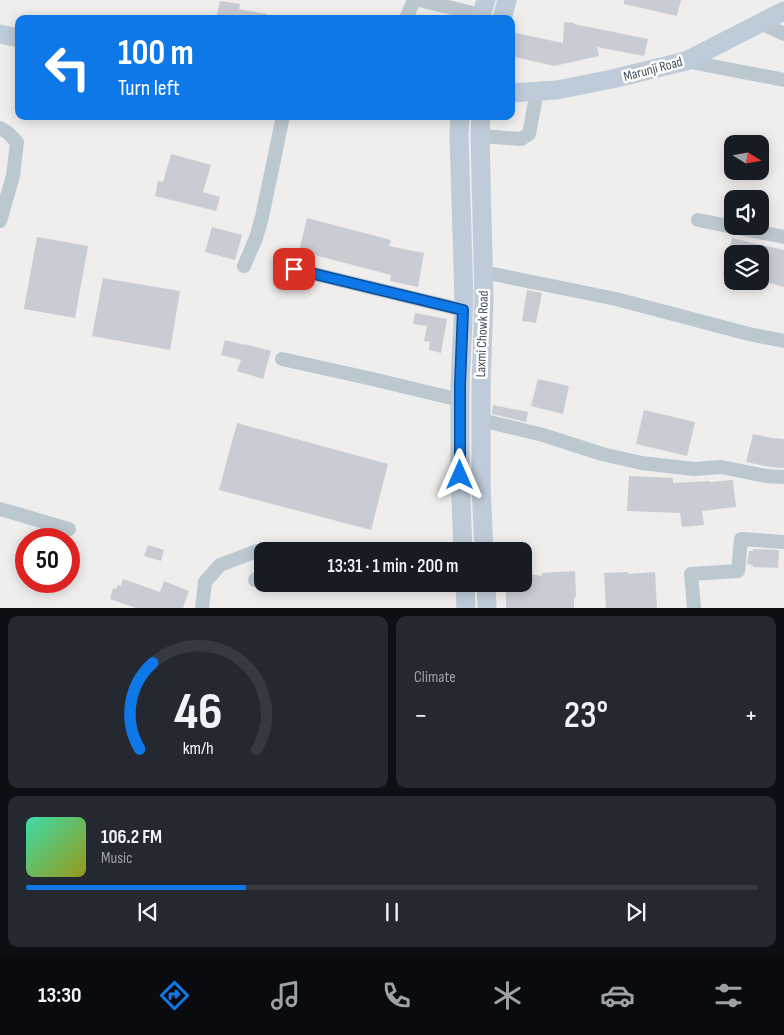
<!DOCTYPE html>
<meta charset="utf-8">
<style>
:root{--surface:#171b24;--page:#242831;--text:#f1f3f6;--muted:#9ea1a6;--line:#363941;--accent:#0e78e8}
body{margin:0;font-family:"Sofia Sans Condensed",sans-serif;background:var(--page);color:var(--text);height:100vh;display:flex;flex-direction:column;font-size:19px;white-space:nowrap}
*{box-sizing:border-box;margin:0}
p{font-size:16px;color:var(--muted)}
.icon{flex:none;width:28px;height:28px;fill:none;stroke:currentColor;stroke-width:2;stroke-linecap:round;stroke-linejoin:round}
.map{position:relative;height:608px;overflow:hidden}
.panel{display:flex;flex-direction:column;gap:8px;padding:8px;background:#0d0f14;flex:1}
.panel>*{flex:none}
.guide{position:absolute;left:15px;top:15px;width:500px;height:105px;border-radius:10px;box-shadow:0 2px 12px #0003;background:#0e78e8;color:#fff;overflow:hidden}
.needle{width:32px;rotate:101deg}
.tools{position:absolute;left:724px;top:135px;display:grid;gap:10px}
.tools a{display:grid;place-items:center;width:45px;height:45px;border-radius:10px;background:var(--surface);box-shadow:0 2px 12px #0003;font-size:25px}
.speed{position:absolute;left:15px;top:528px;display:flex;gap:10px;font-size:25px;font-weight:700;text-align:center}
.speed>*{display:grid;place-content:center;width:65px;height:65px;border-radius:50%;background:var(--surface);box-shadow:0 2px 12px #0003;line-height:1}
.speed .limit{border:8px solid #d22;background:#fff;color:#111}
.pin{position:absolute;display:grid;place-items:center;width:42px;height:42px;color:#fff;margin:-21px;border-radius:10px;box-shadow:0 2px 8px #0006}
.me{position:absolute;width:55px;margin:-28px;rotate:0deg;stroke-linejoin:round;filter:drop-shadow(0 0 4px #0008)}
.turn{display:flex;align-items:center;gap:18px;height:105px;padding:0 20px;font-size:22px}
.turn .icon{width:65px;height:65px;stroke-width:2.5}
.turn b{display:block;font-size:35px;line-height:42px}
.big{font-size:38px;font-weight:600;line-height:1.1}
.panel .card{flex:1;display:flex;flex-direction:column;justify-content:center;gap:8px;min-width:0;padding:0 18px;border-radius:10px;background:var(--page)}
.panel .dial{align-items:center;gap:0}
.dial svg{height:130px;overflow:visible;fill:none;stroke:var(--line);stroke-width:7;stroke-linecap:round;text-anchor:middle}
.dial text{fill:var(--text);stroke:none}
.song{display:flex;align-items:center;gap:15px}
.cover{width:60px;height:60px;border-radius:8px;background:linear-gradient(135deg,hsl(160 70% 55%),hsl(60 70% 35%))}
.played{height:5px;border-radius:2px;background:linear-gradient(90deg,var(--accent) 30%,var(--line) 30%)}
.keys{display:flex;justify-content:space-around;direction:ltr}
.heat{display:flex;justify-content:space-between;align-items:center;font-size:28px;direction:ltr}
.panel .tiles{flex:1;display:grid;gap:8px;grid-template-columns:1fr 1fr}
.card:last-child{grid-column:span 2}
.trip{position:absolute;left:254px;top:542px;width:278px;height:50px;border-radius:10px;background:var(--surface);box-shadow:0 2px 12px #0003;font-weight:600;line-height:50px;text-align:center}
.tab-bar{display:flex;height:80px;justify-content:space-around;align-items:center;background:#090b0e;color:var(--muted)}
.tab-bar .icon{width:35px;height:35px}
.tab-bar .current{color:var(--accent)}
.tab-bar b{font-size:22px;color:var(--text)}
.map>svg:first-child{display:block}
.building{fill:#c9ccd2}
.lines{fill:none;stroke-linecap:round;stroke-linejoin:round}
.street{stroke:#bcc8d0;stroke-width:14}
.secondary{stroke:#becbd8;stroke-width:19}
.route-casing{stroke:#094e97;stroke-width:12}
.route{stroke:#0e78e8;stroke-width:9}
.labels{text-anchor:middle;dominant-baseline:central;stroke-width:5;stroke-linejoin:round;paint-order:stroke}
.street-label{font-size:14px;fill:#44515b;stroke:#fff}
</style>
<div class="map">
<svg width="784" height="608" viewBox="0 0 784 608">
<rect width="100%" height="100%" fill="#f0eded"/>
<g class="building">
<polygon points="624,0 681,0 677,16 624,4"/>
<polygon points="220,1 240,4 239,9 267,14 266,19 216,19"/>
<polygon points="564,22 574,23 574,24 648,39 644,56 597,47 599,56 554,66 511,56 511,32 563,43"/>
<polygon points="171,154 211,165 203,192 220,197 216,211 155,196 158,181 163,182"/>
<polygon points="307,218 391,240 389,246 424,253 418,287 390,281 391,275 299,251"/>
<polygon points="212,227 242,235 235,260 205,252"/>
<polygon points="37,237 88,246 75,318 24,309"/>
<polygon points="732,238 784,250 784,287 760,280 760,254 732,254 732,277 723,274"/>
<polygon points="103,278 180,291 170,350 92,336"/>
<polygon points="527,290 542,293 536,323 522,321"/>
<polygon points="415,313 447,319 441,353 429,350 430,342 424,341 427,326 413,324"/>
<polygon points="225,340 245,345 245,344 271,351 263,379 237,371 241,360 221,355"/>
<polygon points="538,379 569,386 563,414 531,406"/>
<polygon points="493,405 528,412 526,422 492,414"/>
<polygon points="644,410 695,422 687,456 636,444"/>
<polygon points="237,423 388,464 371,530 219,490"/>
<polygon points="753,434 772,438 784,439 784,468 770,467 746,462"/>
<polygon points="629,476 673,478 673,483 710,481 710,482 733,480 736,507 702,511 704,525 682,527 680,513 627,511"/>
<polygon points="148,545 164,550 161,561 144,556"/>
<polygon points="753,549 779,550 778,568 753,567 753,565 747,564 749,551 753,551"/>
<polygon points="575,571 576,597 574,598 574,608 506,608 506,584 522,584 522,573 542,576 542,573"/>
<polygon points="628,572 628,574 655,572 657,608 606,608 604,573"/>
<polygon points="123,579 160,592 164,581 189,591 183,608 136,608 110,599 113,588 116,589 118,585 121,586"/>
</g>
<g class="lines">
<g class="street">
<polyline points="419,0 481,15"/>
<polyline points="406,19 414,0"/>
<polyline points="760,23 784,34"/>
<polyline points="686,61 784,80"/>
<polyline points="0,128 7,132 17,142 13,176 0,221"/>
<polyline points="480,136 521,139 529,134 537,91"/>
<polyline points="698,220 784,237"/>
<polyline points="244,266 256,238 262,217 283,116"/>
<polyline points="294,269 463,310"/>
<polyline points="483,272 616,299 749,334 784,341"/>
<polyline points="282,359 368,378 460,400"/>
<polyline points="481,420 543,435 602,454 642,463 694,469 721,467 766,476 784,477"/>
<polyline points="0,509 69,529"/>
<polyline points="255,580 262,575"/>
<polyline points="202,608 205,582 220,565 257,551 262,552"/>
<polyline points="694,608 691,574 738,571 741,539 784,542"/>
</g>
<g class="secondary">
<polyline points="480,19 486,0"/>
<polyline points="502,19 507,0"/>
<polyline points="0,34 19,38"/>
<polyline points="511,93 557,90 612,79 686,61 784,11"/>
<polyline points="460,116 459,135 464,300 460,385 460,475 463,551"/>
<polyline points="481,116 480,136 484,300 481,386 481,485 484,551"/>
<polyline points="465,584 466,608"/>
<polyline points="486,584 487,608"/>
</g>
</g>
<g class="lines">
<defs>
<polyline id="route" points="294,269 463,310 460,385 460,475"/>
</defs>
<use href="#route" class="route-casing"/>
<use href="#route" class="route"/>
</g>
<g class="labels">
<g class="street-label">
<text transform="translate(653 69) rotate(-15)">Marunji Road</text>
<text transform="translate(482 334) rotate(-88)">Laxmi Chowk Road</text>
</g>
</g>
</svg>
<div class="tools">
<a><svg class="needle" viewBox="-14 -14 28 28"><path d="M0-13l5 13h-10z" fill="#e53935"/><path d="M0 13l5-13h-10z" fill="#9ea1a6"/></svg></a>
<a><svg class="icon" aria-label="sound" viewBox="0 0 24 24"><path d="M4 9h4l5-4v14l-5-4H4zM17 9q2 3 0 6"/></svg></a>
<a><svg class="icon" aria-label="layers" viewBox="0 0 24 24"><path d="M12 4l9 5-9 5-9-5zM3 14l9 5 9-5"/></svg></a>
</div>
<div class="speed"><div class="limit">50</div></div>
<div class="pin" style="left:294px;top:269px;background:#d93025"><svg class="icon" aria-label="arrive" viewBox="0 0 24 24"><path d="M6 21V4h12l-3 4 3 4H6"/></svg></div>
<svg class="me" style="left:460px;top:475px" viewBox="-20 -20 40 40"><path d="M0-17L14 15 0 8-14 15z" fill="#0e78e8" stroke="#fff" stroke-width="4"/></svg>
<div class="trip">13:31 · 1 min · 200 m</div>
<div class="guide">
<div class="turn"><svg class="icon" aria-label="left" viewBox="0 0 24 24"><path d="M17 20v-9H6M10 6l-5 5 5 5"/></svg><div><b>100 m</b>Turn left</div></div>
</div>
</div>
<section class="panel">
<div class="tiles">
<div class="card dial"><svg viewBox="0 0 100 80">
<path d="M14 69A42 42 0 1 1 86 69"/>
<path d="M14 69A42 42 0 0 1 22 16" stroke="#0e78e8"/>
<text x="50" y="56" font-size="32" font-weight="700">46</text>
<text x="50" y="72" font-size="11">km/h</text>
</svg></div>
<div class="card"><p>Climate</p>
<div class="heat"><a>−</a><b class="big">23°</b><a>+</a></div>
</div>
<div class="card">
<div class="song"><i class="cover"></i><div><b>106.2 FM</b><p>Music</p></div></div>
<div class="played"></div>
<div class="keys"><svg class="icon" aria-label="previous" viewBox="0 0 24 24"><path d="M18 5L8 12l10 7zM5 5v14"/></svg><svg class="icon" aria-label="pause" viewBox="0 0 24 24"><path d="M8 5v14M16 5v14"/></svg><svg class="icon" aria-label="next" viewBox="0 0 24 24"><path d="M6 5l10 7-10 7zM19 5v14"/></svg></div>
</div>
</div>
</section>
<nav class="tab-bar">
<b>13:30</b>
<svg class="icon current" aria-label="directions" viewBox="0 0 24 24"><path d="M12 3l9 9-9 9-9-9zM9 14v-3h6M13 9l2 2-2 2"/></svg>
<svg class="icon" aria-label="music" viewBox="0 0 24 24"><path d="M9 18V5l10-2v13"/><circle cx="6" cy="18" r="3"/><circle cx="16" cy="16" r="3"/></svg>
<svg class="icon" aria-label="phone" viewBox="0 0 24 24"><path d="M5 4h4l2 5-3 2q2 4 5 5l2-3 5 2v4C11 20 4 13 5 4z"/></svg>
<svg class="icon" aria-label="climate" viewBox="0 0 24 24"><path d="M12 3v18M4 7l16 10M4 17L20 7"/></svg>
<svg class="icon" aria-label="car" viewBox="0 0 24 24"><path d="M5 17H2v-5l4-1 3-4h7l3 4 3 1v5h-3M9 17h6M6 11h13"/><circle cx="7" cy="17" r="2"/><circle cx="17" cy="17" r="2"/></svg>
<svg class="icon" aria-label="filters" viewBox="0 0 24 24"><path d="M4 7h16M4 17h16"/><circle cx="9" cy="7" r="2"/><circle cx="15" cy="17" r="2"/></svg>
</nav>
